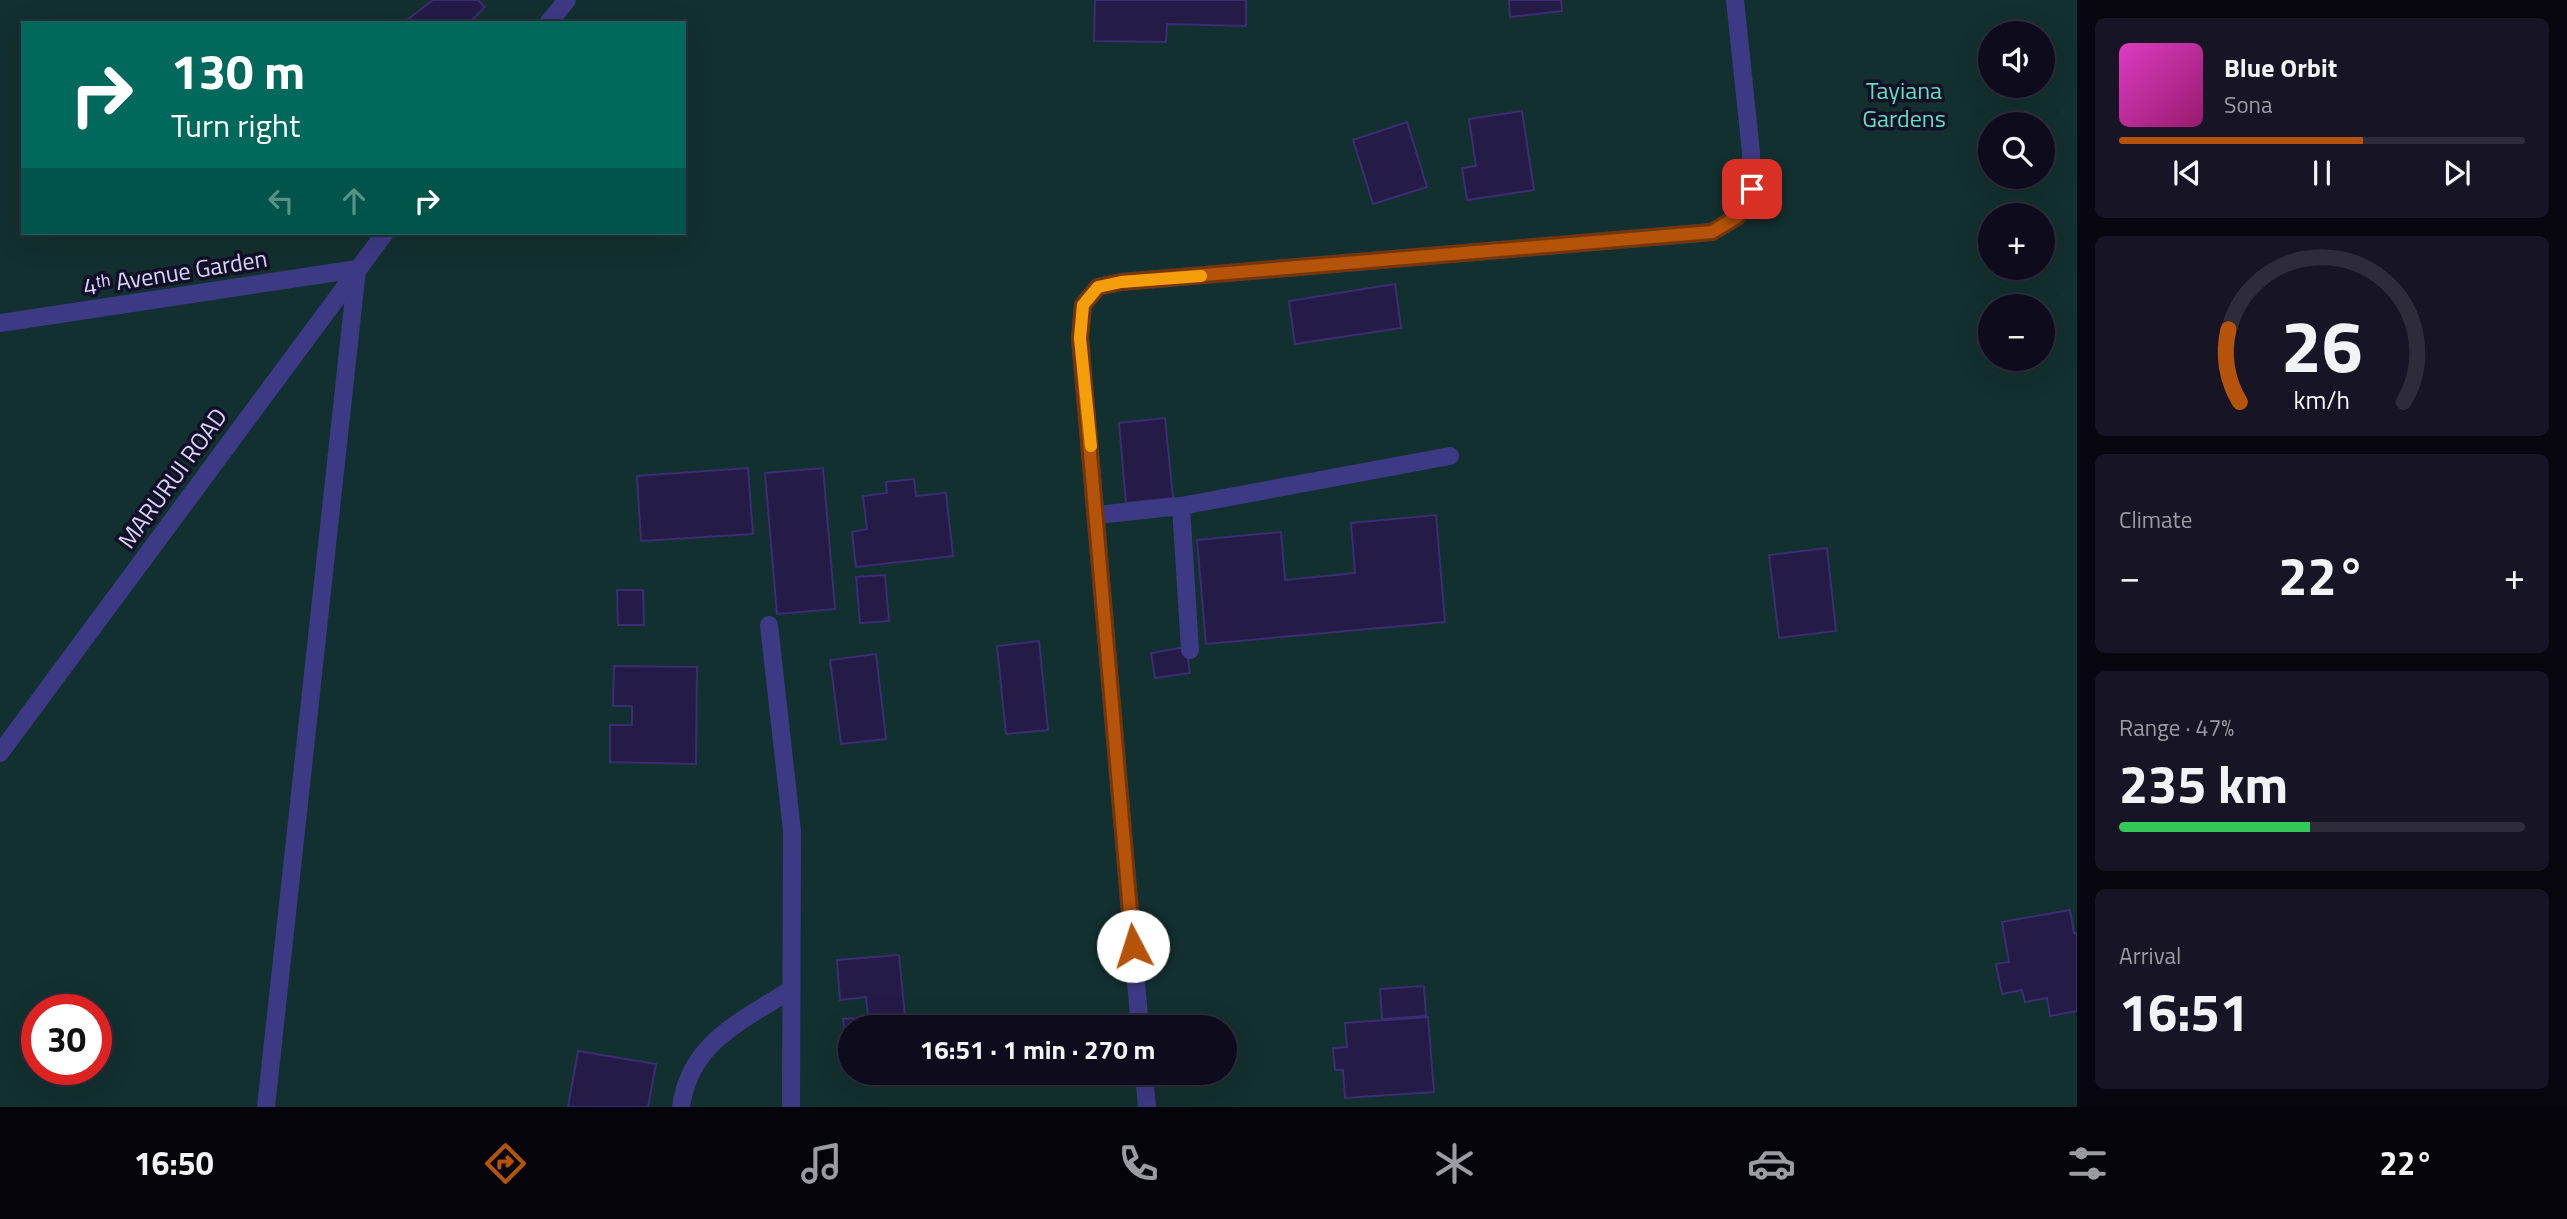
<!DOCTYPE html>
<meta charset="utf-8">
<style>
:root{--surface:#0e0b1c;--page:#171425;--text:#f1f3f6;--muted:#9b9ba3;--line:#2e2b3b;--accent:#b45309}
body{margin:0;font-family:"Titillium Web",sans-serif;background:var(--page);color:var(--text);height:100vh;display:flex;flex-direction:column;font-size:26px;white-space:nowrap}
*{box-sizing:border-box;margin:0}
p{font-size:23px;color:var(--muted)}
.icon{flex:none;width:38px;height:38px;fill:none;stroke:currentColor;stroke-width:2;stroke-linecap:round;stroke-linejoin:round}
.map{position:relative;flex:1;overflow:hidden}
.panel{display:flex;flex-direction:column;gap:18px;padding:18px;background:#08060f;width:490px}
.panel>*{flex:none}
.hud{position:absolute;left:21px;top:21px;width:665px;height:214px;border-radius:0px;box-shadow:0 7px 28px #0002,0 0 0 2px var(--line);background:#00695c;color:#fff;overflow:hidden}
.buttons{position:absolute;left:1978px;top:21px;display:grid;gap:14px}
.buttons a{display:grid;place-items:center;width:77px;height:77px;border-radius:50%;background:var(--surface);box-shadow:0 7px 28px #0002,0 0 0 2px var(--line);font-size:35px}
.speed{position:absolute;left:21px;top:994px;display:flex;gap:14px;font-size:35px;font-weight:700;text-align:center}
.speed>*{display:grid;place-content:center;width:91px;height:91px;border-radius:50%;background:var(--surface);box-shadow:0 7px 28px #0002,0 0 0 2px var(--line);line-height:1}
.speed .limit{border:10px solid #d22;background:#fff;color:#111}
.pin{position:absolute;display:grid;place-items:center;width:60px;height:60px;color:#fff;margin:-30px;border-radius:14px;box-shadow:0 4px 10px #0006}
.me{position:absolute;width:77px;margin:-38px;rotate:355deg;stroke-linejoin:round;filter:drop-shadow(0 0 5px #0008)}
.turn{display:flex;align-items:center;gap:24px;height:147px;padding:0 35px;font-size:32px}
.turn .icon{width:91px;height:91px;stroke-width:2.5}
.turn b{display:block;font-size:49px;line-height:60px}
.lanes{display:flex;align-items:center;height:66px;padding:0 35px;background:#0003;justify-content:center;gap:35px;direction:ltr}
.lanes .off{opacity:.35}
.big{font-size:52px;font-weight:700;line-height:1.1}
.panel .widget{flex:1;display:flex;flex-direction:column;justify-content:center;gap:10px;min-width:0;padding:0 24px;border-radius:10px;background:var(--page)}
.panel .dial{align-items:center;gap:0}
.dial svg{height:182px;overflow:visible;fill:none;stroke:var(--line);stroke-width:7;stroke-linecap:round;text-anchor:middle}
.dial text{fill:var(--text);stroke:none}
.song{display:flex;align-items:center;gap:21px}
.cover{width:84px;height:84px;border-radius:10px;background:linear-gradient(135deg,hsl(310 70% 55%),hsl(320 70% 35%))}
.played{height:7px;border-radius:4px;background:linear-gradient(90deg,var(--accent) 60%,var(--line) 60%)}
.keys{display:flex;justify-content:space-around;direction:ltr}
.heat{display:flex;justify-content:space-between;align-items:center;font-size:38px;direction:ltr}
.charge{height:10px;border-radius:5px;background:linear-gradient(90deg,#34c759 47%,var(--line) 0)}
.trip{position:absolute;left:838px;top:1015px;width:399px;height:70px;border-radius:35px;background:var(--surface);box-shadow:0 7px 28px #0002,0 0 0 2px var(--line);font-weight:700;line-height:70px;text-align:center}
.tabs{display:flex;height:112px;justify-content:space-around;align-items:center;background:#06040b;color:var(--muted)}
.tabs .icon{width:49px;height:49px}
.tabs .on{color:var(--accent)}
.tabs b{font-size:32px;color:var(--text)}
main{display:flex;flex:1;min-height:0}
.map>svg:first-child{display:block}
.green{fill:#12302f;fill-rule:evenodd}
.building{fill:#241b47;stroke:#3b2d73;stroke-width:2}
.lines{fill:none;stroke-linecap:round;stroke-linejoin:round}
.service{stroke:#3d3a85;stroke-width:18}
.minor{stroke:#3d3a85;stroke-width:18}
.tertiary{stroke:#3d3a85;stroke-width:18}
.route-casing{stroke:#753606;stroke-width:18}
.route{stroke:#b45309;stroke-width:12}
.slow{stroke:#f59e0b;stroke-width:12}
.labels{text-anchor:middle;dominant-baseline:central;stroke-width:7;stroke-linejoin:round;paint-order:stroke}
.park-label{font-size:24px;fill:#5fe0c0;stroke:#130f26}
.street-label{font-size:24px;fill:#d9d4ff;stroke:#130f26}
</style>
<main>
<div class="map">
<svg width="2077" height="1107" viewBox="0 0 2077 1107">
<rect width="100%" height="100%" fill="#130f26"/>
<path class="green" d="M0,0h2077v1107h-2077zM23,23h661v210h-661zM1990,33h52v53h-52zM1990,124h52v53h-52zM1990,215h52v53h-52zM1990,306h52v53h-52zM37,1010h59v59h-59zM850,1027h375v46h-375z"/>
<g class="building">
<polygon points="433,0 478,0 485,7 469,23 403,23"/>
<polygon points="1095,0 1246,0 1246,26 1167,24 1166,42 1094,41"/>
<polygon points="1509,0 1561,0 1562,11 1510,17"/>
<polygon points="1522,111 1534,190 1467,200 1462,168 1476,166 1469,119"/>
<polygon points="1407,122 1427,187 1373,204 1353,140"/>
<polygon points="1395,284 1401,328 1295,344 1289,301"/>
<polygon points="1165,418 1173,498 1126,503 1119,423"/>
<polygon points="748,468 753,534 641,541 637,476"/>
<polygon points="823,468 835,609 777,614 765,473"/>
<polygon points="914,479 916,496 946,493 953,556 856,567 852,532 867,529 863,496 887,493 886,482"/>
<polygon points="1436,515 1445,622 1206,644 1197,540 1281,532 1285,580 1355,573 1351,523"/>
<polygon points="1827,548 1836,631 1779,638 1769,555"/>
<polygon points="885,575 889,621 860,623 856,577"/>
<polygon points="617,590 643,590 644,625 618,625"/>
<polygon points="1039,641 1048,730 1006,734 997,646"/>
<polygon points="1186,647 1190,673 1155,678 1151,653"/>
<polygon points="876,654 886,739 841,744 830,660"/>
<polygon points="614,666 697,667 696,764 610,762 610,725 632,725 632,706 613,706"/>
<polygon points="2070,910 2074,933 2077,933 2077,1011 2050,1016 2047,998 2025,1002 2022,990 2002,994 1996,964 2009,962 2002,922"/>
<polygon points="899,955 906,1027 850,1027 850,1047 846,1048 843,1019 868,1017 866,997 840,1000 837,960"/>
<polygon points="1424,986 1426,1016 1382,1019 1380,989"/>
<polygon points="1428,1017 1434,1092 1345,1098 1343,1070 1335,1070 1333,1048 1347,1047 1345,1023"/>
<polygon points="578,1051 656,1064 648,1107 568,1107"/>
</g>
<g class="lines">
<g class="service">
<polyline points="1181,506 1190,650"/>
<polyline points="1097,515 1181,506 1450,456"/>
<path d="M681,1107c9,-65 60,-85 109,-117"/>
</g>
<g class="minor">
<polyline points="0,323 357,269 266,1107"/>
<polyline points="769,625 792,831 791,1107"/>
<polyline points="1140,1027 1080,338 1083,305 1098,287 1121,282 1712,232 1737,217 1752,189 1751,152 1735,0"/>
<polyline points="1144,1073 1147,1107"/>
</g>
<g class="tertiary">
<polyline points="548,23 567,0"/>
<polyline points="0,753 385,233"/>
</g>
</g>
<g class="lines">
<defs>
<polyline id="route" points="1133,946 1080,338 1083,305 1098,287 1121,282 1712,232 1737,217 1752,189"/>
</defs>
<use href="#route" class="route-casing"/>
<use href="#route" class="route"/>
<polyline class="slow" points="1091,446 1080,338 1083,305 1098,287 1121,282 1201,276"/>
</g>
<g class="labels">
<g class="park-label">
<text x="1904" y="90">Tayiana<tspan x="1904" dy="28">Gardens</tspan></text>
</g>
<g class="street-label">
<text transform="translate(175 272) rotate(-9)">4ᵗʰ Avenue Garden</text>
<text transform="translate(172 478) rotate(-54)">MARURUI ROAD</text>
</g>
</g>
</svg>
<div class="buttons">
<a><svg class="icon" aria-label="sound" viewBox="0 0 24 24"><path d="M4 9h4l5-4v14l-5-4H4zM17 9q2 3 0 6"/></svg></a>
<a><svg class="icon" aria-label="search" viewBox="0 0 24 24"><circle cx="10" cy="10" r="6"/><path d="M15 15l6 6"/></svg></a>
<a>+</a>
<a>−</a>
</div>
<div class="speed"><div class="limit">30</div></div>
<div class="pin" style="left:1752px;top:189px;background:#d93025"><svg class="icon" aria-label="arrive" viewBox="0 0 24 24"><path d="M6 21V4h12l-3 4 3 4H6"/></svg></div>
<svg class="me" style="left:1133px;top:946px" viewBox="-20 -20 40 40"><circle r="19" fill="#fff"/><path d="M0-13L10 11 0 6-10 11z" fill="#b45309"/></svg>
<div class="trip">16:51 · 1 min · 270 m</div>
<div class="hud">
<div class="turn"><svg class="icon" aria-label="right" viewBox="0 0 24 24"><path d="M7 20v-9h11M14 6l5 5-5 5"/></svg><div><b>130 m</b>Turn right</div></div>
<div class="lanes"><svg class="icon off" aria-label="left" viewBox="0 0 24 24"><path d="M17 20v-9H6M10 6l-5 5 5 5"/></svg><svg class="icon off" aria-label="ahead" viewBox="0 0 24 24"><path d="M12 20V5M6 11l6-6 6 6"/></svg><svg class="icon" aria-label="right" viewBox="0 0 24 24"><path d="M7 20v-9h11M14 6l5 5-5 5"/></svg></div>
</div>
</div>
<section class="panel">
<div class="widget">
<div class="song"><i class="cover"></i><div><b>Blue Orbit</b><p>Sona</p></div></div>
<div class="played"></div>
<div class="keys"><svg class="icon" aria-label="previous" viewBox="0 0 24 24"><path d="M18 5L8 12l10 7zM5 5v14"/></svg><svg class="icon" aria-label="pause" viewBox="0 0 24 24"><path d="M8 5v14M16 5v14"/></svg><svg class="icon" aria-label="next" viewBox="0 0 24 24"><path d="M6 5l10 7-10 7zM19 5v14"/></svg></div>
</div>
<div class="widget dial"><svg viewBox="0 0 100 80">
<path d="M14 69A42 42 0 1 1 86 69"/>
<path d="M14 69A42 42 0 0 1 9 37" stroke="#b45309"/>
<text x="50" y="56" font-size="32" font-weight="700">26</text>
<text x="50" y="72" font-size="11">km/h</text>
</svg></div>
<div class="widget"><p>Climate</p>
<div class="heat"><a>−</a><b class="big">22°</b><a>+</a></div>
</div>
<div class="widget"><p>Range · 47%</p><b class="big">235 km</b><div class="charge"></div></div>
<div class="widget"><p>Arrival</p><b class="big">16:51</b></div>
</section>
</main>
<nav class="tabs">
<b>16:50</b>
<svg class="icon on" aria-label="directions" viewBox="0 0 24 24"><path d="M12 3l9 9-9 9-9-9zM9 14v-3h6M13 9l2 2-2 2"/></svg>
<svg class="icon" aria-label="music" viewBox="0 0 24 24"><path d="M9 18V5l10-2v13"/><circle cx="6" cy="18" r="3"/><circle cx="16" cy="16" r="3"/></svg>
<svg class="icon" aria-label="phone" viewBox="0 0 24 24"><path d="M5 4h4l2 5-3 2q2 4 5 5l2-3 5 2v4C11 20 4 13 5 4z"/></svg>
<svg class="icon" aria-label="climate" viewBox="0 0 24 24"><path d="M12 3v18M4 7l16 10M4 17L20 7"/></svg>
<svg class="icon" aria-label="car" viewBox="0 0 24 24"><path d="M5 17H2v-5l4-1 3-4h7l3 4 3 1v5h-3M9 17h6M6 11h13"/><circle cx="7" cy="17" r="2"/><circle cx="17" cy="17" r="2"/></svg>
<svg class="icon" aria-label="filters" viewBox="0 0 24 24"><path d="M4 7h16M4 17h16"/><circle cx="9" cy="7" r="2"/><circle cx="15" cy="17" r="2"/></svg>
<b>22°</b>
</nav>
